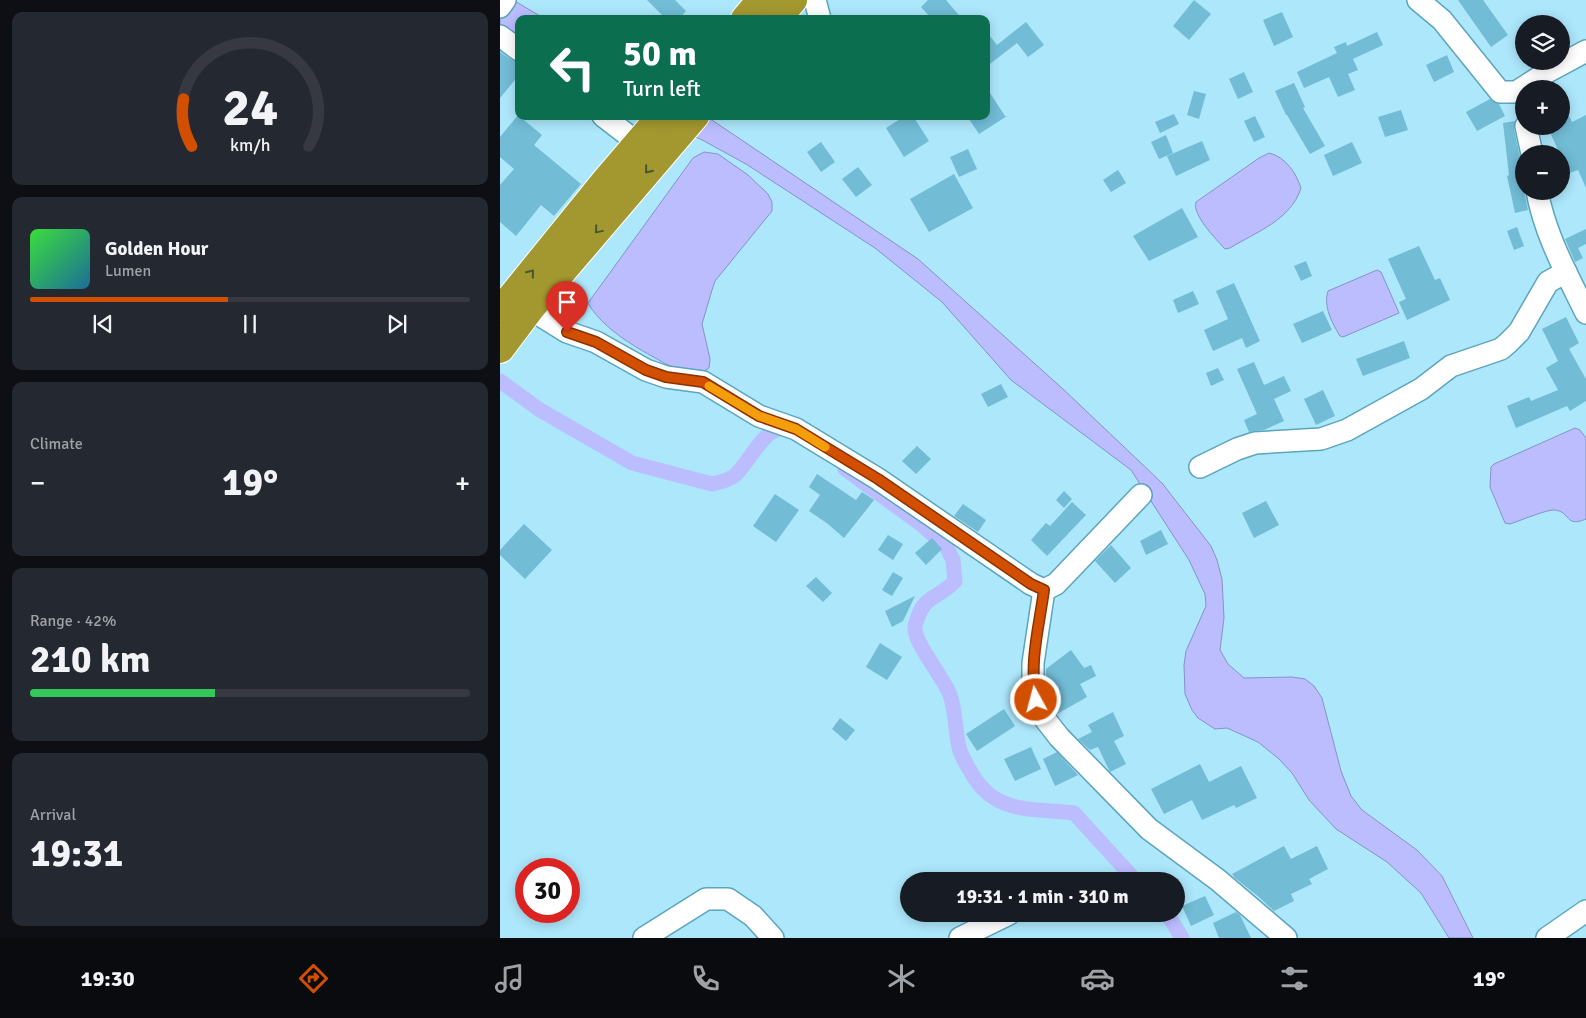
<!DOCTYPE html>
<meta charset="utf-8">
<style>
:root{--surface:#171b24;--page:#242831;--text:#f1f3f6;--muted:#9ea1a6;--line:#363941;--accent:#d34f00}
body{margin:0;font-family:Signika,sans-serif;background:var(--page);color:var(--text);height:100vh;display:flex;flex-direction:column;font-size:19px;white-space:nowrap}
*{box-sizing:border-box;margin:0}
p{font-size:16px;color:var(--muted)}
.icon{flex:none;width:28px;height:28px;fill:none;stroke:currentColor;stroke-width:2;stroke-linecap:round;stroke-linejoin:round}
.map{position:relative;flex:1;overflow:hidden}
.panel{display:flex;flex-direction:column;gap:12px;padding:12px;background:#0d0f14;width:500px}
.panel>*{flex:none}
.hud{position:absolute;left:15px;top:15px;width:475px;height:105px;border-radius:10px;box-shadow:0 2px 12px #0003;background:#0b6e4f;color:#fff;overflow:hidden}
.tools{position:absolute;left:1015px;top:15px;display:grid;gap:10px}
.tools a{display:grid;place-items:center;width:55px;height:55px;border-radius:50%;background:var(--surface);box-shadow:0 2px 12px #0003;font-size:25px}
.speed{position:absolute;left:15px;top:858px;display:flex;gap:10px;font-size:25px;font-weight:700;text-align:center}
.speed>*{display:grid;place-content:center;width:65px;height:65px;border-radius:50%;background:var(--surface);box-shadow:0 2px 12px #0003;line-height:1}
.speed .limit{border:8px solid #d22;background:#fff;color:#111}
.pin{position:absolute;display:grid;place-items:center;width:42px;height:42px;color:#fff;margin:-51px -21px;border-radius:50% 50% 50% 0;rotate:-45deg;box-shadow:0 0 5px #0007}
.pin .icon{rotate:45deg}
.me{position:absolute;width:55px;margin:-28px;rotate:353deg;stroke-linejoin:round;filter:drop-shadow(0 0 4px #0008)}
.turn{display:flex;align-items:center;gap:18px;height:105px;padding:0 25px;font-size:22px}
.turn .icon{width:65px;height:65px;stroke-width:2.5}
.turn b{display:block;font-size:35px;line-height:42px}
.big{font-size:38px;font-weight:700;line-height:1.1}
.panel .card{flex:1;display:flex;flex-direction:column;justify-content:center;gap:8px;min-width:0;padding:0 18px;border-radius:10px;background:var(--page)}
.panel .dial{align-items:center;gap:0}
.dial svg{height:130px;overflow:visible;fill:none;stroke:var(--line);stroke-width:7;stroke-linecap:round;text-anchor:middle}
.dial text{fill:var(--text);stroke:none}
.song{display:flex;align-items:center;gap:15px}
.cover{width:60px;height:60px;border-radius:8px;background:linear-gradient(135deg,hsl(120 70% 55%),hsl(200 70% 35%))}
.played{height:5px;border-radius:2px;background:linear-gradient(90deg,var(--accent) 45%,var(--line) 45%)}
.keys{display:flex;justify-content:space-around;direction:ltr}
.heat{display:flex;justify-content:space-between;align-items:center;font-size:28px;direction:ltr}
.charge{height:8px;border-radius:4px;background:linear-gradient(90deg,#34c759 42%,var(--line) 0)}
.trip{position:absolute;left:400px;top:872px;width:285px;height:50px;border-radius:25px;background:var(--surface);box-shadow:0 2px 12px #0003;font-weight:700;line-height:50px;text-align:center}
.dock{display:flex;height:80px;justify-content:space-around;align-items:center;background:#090b0e;color:var(--muted)}
.dock .icon{width:35px;height:35px}
.dock .active{color:var(--accent)}
.dock b{font-size:22px;color:var(--text)}
main{display:flex;flex:1;min-height:0}
.map>svg:first-child{display:block}
.water{fill:#bbbdff;stroke:#8792c3}
.lines{fill:none;stroke-linecap:round;stroke-linejoin:round}
.canal{stroke:#bbbdff;stroke-width:15}
.building{fill:#72bcd5}
.minor-casing{stroke:#5ba5be;stroke-width:24}
.highway-casing{stroke:#fff;stroke-width:30}
.minor{stroke:#fff;stroke-width:21}
.highway{stroke:#a39730;stroke-width:28}
.oneway{stroke:#495734}
.route-casing{stroke:#893300;stroke-width:12}
.route{stroke:#d34f00;stroke-width:9}
.slow{stroke:#f59e0b;stroke-width:9}
</style>
<main>
<section class="panel">
<div class="card dial"><svg viewBox="0 0 100 80">
<path d="M14 69A42 42 0 1 1 86 69"/>
<path d="M14 69A42 42 0 0 1 9 40" stroke="#d34f00"/>
<text x="50" y="56" font-size="32" font-weight="700">24</text>
<text x="50" y="72" font-size="11">km/h</text>
</svg></div>
<div class="card">
<div class="song"><i class="cover"></i><div><b>Golden Hour</b><p>Lumen</p></div></div>
<div class="played"></div>
<div class="keys"><svg class="icon" aria-label="previous" viewBox="0 0 24 24"><path d="M18 5L8 12l10 7zM5 5v14"/></svg><svg class="icon" aria-label="pause" viewBox="0 0 24 24"><path d="M8 5v14M16 5v14"/></svg><svg class="icon" aria-label="next" viewBox="0 0 24 24"><path d="M6 5l10 7-10 7zM19 5v14"/></svg></div>
</div>
<div class="card"><p>Climate</p>
<div class="heat"><a>−</a><b class="big">19°</b><a>+</a></div>
</div>
<div class="card"><p>Range · 42%</p><b class="big">210 km</b><div class="charge"></div></div>
<div class="card"><p>Arrival</p><b class="big">19:31</b></div>
</section>
<div class="map">
<svg width="1086" height="938" viewBox="0 0 1086 938">
<rect width="100%" height="100%" fill="#ade7fc"/>
<g class="water">
<polygon points="0,0 13,0 45,19 19,19 19,38 0,28"/>
<polygon points="153,116 206,116 418,259 563,389 662,483 711,546 717,560 722,579 724,618 720,650 728,664 744,678 792,677 805,679 814,686 822,698 841,771 851,796 862,810 917,850 942,876 973,938 949,938 921,893 887,862 836,829 809,800 792,773 779,759 758,742 727,728 715,729 698,718 692,710 685,694 684,665 686,651 706,606 705,594 689,560 631,470 511,380 442,302 375,248 246,164 204,141"/>
<path d="M204,152l14,2 30,21 20,19 4,8v9l-57,70 -3,9 -10,34 8,35 -1,9 -17,10c-33,-19 -85,-41 -104,-75l105,-145z"/>
<path d="M769,153c17,4 27,20 32,35 -10,32 -45,44 -71,60l-5,1c-9,-10 -33,-34 -29,-47l63,-44z"/>
<path d="M877,270l4,2 18,41 -56,24 -3,-1c-8,-13 -17,-30 -12,-45z"/>
<path d="M1075,428l5,2 6,8v81c-21,9 -15,-7 -31,-9 -7,-1 -36,11 -45,14l-5,-1 -15,-36 1,-20 3,-3z"/>
</g>
<g class="lines">
<g class="canal">
<path d="M0,381l40,29 92,53 80,21c8,-2 15,-3 22,-8 16,-12 32,-58 58,-45"/>
<path d="M345,469l77,56 24,21 7,14 2,21c-13,15 -31,15 -37,36 -1,3 -3,7 -3,11 -1,15 29,50 35,67 6,16 5,36 9,52 2,9 7,17 12,25 23,43 61,36 103,41l62,68"/>
<polyline points="666,914 671,920 682,938"/>
</g>
</g>
<g class="building">
<polygon points="147,0 175,0 186,11 179,19 166,19"/>
<polygon points="428,0 446,0 462,19 432,19 421,7"/>
<polygon points="694,0 711,14 689,40 673,26"/>
<polygon points="958,0 983,0 1008,35 991,47"/>
<polygon points="782,12 793,37 774,46 763,20"/>
<polygon points="526,22 544,45 528,57 517,43 486,67 486,31 497,45"/>
<polygon points="877,32 883,45 853,59 858,70 848,74 855,90 838,97 829,77 804,88 797,72 837,53 834,47 846,42 847,46"/>
<polygon points="0,52 12,60 19,62 19,75 0,98"/>
<polygon points="947,55 954,72 934,82 926,65"/>
<polygon points="744,72 753,92 738,99 729,79"/>
<polygon points="794,83 805,107 803,108 825,146 810,154 787,115 786,115 775,91"/>
<polygon points="486,87 505,116 507,116 479,134 467,116 486,116"/>
<polygon points="694,91 706,94 699,119 687,115"/>
<polygon points="990,99 999,104 1005,116 977,131 966,112"/>
<polygon points="1061,99 1072,122 1086,115 1086,188 1078,170 1061,176 1061,154 1060,154 1047,126 1061,126"/>
<polygon points="901,110 908,130 885,137 878,117"/>
<polygon points="674,114 679,124 660,133 655,122"/>
<polygon points="18,115 42,135 34,145 81,184 54,216 41,205 16,236 0,222 0,185 14,169 0,157 0,137"/>
<polygon points="405,116 413,116 429,141 404,157 386,128"/>
<polygon points="755,116 765,137 754,142 744,121"/>
<polygon points="1015,121 1014,129 1020,157 1024,163 1024,191 1028,210 1015,213 1007,176 1009,175 1003,123"/>
<polygon points="666,135 673,153 659,159 651,142"/>
<polygon points="702,141 710,160 676,176 667,156"/>
<polygon points="321,142 335,162 321,172 307,152"/>
<polygon points="852,142 862,163 833,176 824,155"/>
<polygon points="468,149 477,169 459,177 450,157"/>
<polygon points="358,167 372,185 356,197 342,179"/>
<polygon points="618,170 626,183 611,192 603,180"/>
<polygon points="454,174 473,208 429,232 410,199"/>
<polygon points="682,208 698,237 649,261 633,236"/>
<polygon points="1017,227 1024,246 1014,250 1007,231"/>
<polygon points="1086,229 1086,244 1078,248 1083,258 1075,262 1065,239"/>
<polygon points="919,246 935,280 940,278 950,300 907,320 899,302 906,299 888,259"/>
<polygon points="806,261 812,276 801,281 794,266"/>
<polygon points="734,283 760,341 746,348 742,338 713,351 704,330 728,319 716,291"/>
<polygon points="693,291 699,304 678,313 673,300"/>
<polygon points="823,311 832,330 802,343 793,324"/>
<polygon points="1066,317 1079,343 1069,349 1086,379 1086,401 1070,411 1067,406 1016,428 1007,406 1029,397 1031,401 1058,390 1046,368 1058,361 1042,329"/>
<polygon points="904,341 910,358 863,376 856,359"/>
<polygon points="754,362 764,385 784,376 791,391 774,399 784,421 764,430 749,432 744,420 757,414 737,369"/>
<polygon points="718,368 724,380 711,386 706,373"/>
<polygon points="501,384 508,397 488,407 481,394"/>
<polygon points="823,390 835,416 816,425 804,399"/>
<polygon points="417,446 431,459 416,474 402,461"/>
<polygon points="317,474 356,500 362,492 374,500 344,538 328,524 309,511 320,495 309,487"/>
<polygon points="564,491 572,499 564,508 556,500"/>
<polygon points="275,494 299,510 276,542 253,526"/>
<polygon points="766,501 779,525 754,538 742,513"/>
<polygon points="572,502 586,515 547,556 531,540 546,523 550,526"/>
<polygon points="463,504 486,520 478,532 454,516"/>
<polygon points="24,524 52,550 25,579 0,555 0,550"/>
<polygon points="661,530 668,544 646,555 640,541"/>
<polygon points="388,535 403,544 393,560 378,550"/>
<polygon points="432,538 442,549 426,565 415,553"/>
<polygon points="611,545 631,568 615,583 595,561"/>
<polygon points="393,572 403,578 392,596 382,590"/>
<polygon points="316,577 332,593 323,602 306,586"/>
<polygon points="415,596 403,621 392,627 385,611"/>
<polygon points="380,643 402,657 387,680 366,667"/>
<polygon points="571,650 584,668 591,665 596,676 580,684 587,697 557,714 548,696 547,692 552,689 546,681 546,669"/>
<polygon points="504,709 515,726 477,751 466,734"/>
<polygon points="613,712 624,736 614,741 626,764 610,772 598,747 590,750 578,739 592,732 588,725"/>
<polygon points="340,718 355,730 346,741 332,729"/>
<polygon points="531,747 541,769 515,781 504,759"/>
<polygon points="557,752 578,775 555,786 543,759"/>
<polygon points="700,764 709,782 741,766 757,798 736,808 734,805 702,820 692,800 664,814 651,789"/>
<polygon points="784,846 791,859 817,846 828,869 809,879 812,884 791,894 794,901 774,911 759,897 735,878 732,874"/>
<polygon points="705,896 714,915 691,926 682,906"/>
<polygon points="736,912 740,915 751,938 719,938 713,923"/>
</g>
<g class="lines">
<defs>
<g id="minor">
<polyline points="315,0 320,19"/>
<polyline points="918,0 942,20 1000,92 1016,92 1049,71 1086,51"/>
<polyline points="0,7 5,0"/>
<polyline points="0,36 19,50"/>
<polyline points="103,116 138,143"/>
<polyline points="1026,126 1032,154"/>
<path d="M1037,191c8,44 30,83 49,122"/>
<polyline points="30,309 67,332 96,342 146,370 166,377 203,382 259,416 296,429 378,479 531,584 544,590 556,584 641,495"/>
<polyline points="700,467 737,449 755,443 821,439 847,430 921,389 951,366 1001,349 1008,343 1019,332 1048,282 1066,272"/>
<polyline points="544,590 533,663 533,684 536,700 545,719 559,737 649,829 718,880 786,938"/>
<polyline points="144,938 206,899 228,899 253,916 273,938"/>
<polyline points="460,938 509,914"/>
<polyline points="1047,938 1086,911"/>
</g>
<g id="highway">
<polyline points="245,19 261,0"/>
<polyline points="277,19 293,0"/>
<polyline points="0,311 107,179 161,116"/>
<polyline points="0,349 30,309 195,116"/>
</g>
</defs>
<use href="#minor" class="minor-casing"/>
<use href="#highway" class="highway-casing"/>
<use href="#minor" class="minor"/>
<use href="#highway" class="highway"/>
</g>
<defs><path id="oneway-chevron" d="M-2-3.5L2.5 0L-2 3.5" fill="none" stroke-width="1.6" stroke-linecap="round" stroke-linejoin="round" transform="scale(1.25)"/></defs>
<g class="oneway">
<use href="#oneway-chevron" transform="translate(148 170) rotate(129)"/>
<use href="#oneway-chevron" transform="translate(98 230) rotate(130)"/>
<use href="#oneway-chevron" transform="translate(31 273) rotate(-51)"/>
</g>
<g class="lines">
<defs>
<path id="route" d="M67,332l29,10 50,28 20,7 37,5 56,34 37,13 82,50 153,105 13,6c-5,37 -15,72 -8,110"/>
</defs>
<use href="#route" class="route-casing"/>
<use href="#route" class="route"/>
<polyline class="slow" points="209,386 259,416 296,429 325,447"/>
</g>
</svg>
<div class="tools">
<a><svg class="icon" aria-label="layers" viewBox="0 0 24 24"><path d="M12 4l9 5-9 5-9-5zM3 14l9 5 9-5"/></svg></a>
<a>+</a>
<a>−</a>
</div>
<div class="speed"><div class="limit">30</div></div>
<div class="pin" style="left:67px;top:332px;background:#d93025"><svg class="icon" aria-label="arrive" viewBox="0 0 24 24"><path d="M6 21V4h12l-3 4 3 4H6"/></svg></div>
<svg class="me" style="left:536px;top:700px" viewBox="-20 -20 40 40"><circle r="17" fill="#d34f00" stroke="#fff" stroke-width="3"/><path d="M0-11L8 9 0 5-8 9z" fill="#fff"/></svg>
<div class="trip">19:31 · 1 min · 310 m</div>
<div class="hud">
<div class="turn"><svg class="icon" aria-label="left" viewBox="0 0 24 24"><path d="M17 20v-9H6M10 6l-5 5 5 5"/></svg><div><b>50 m</b>Turn left</div></div>
</div>
</div>
</main>
<nav class="dock">
<b>19:30</b>
<svg class="icon active" aria-label="directions" viewBox="0 0 24 24"><path d="M12 3l9 9-9 9-9-9zM9 14v-3h6M13 9l2 2-2 2"/></svg>
<svg class="icon" aria-label="music" viewBox="0 0 24 24"><path d="M9 18V5l10-2v13"/><circle cx="6" cy="18" r="3"/><circle cx="16" cy="16" r="3"/></svg>
<svg class="icon" aria-label="phone" viewBox="0 0 24 24"><path d="M5 4h4l2 5-3 2q2 4 5 5l2-3 5 2v4C11 20 4 13 5 4z"/></svg>
<svg class="icon" aria-label="climate" viewBox="0 0 24 24"><path d="M12 3v18M4 7l16 10M4 17L20 7"/></svg>
<svg class="icon" aria-label="car" viewBox="0 0 24 24"><path d="M5 17H2v-5l4-1 3-4h7l3 4 3 1v5h-3M9 17h6M6 11h13"/><circle cx="7" cy="17" r="2"/><circle cx="17" cy="17" r="2"/></svg>
<svg class="icon" aria-label="filters" viewBox="0 0 24 24"><path d="M4 7h16M4 17h16"/><circle cx="9" cy="7" r="2"/><circle cx="15" cy="17" r="2"/></svg>
<b>19°</b>
</nav>
